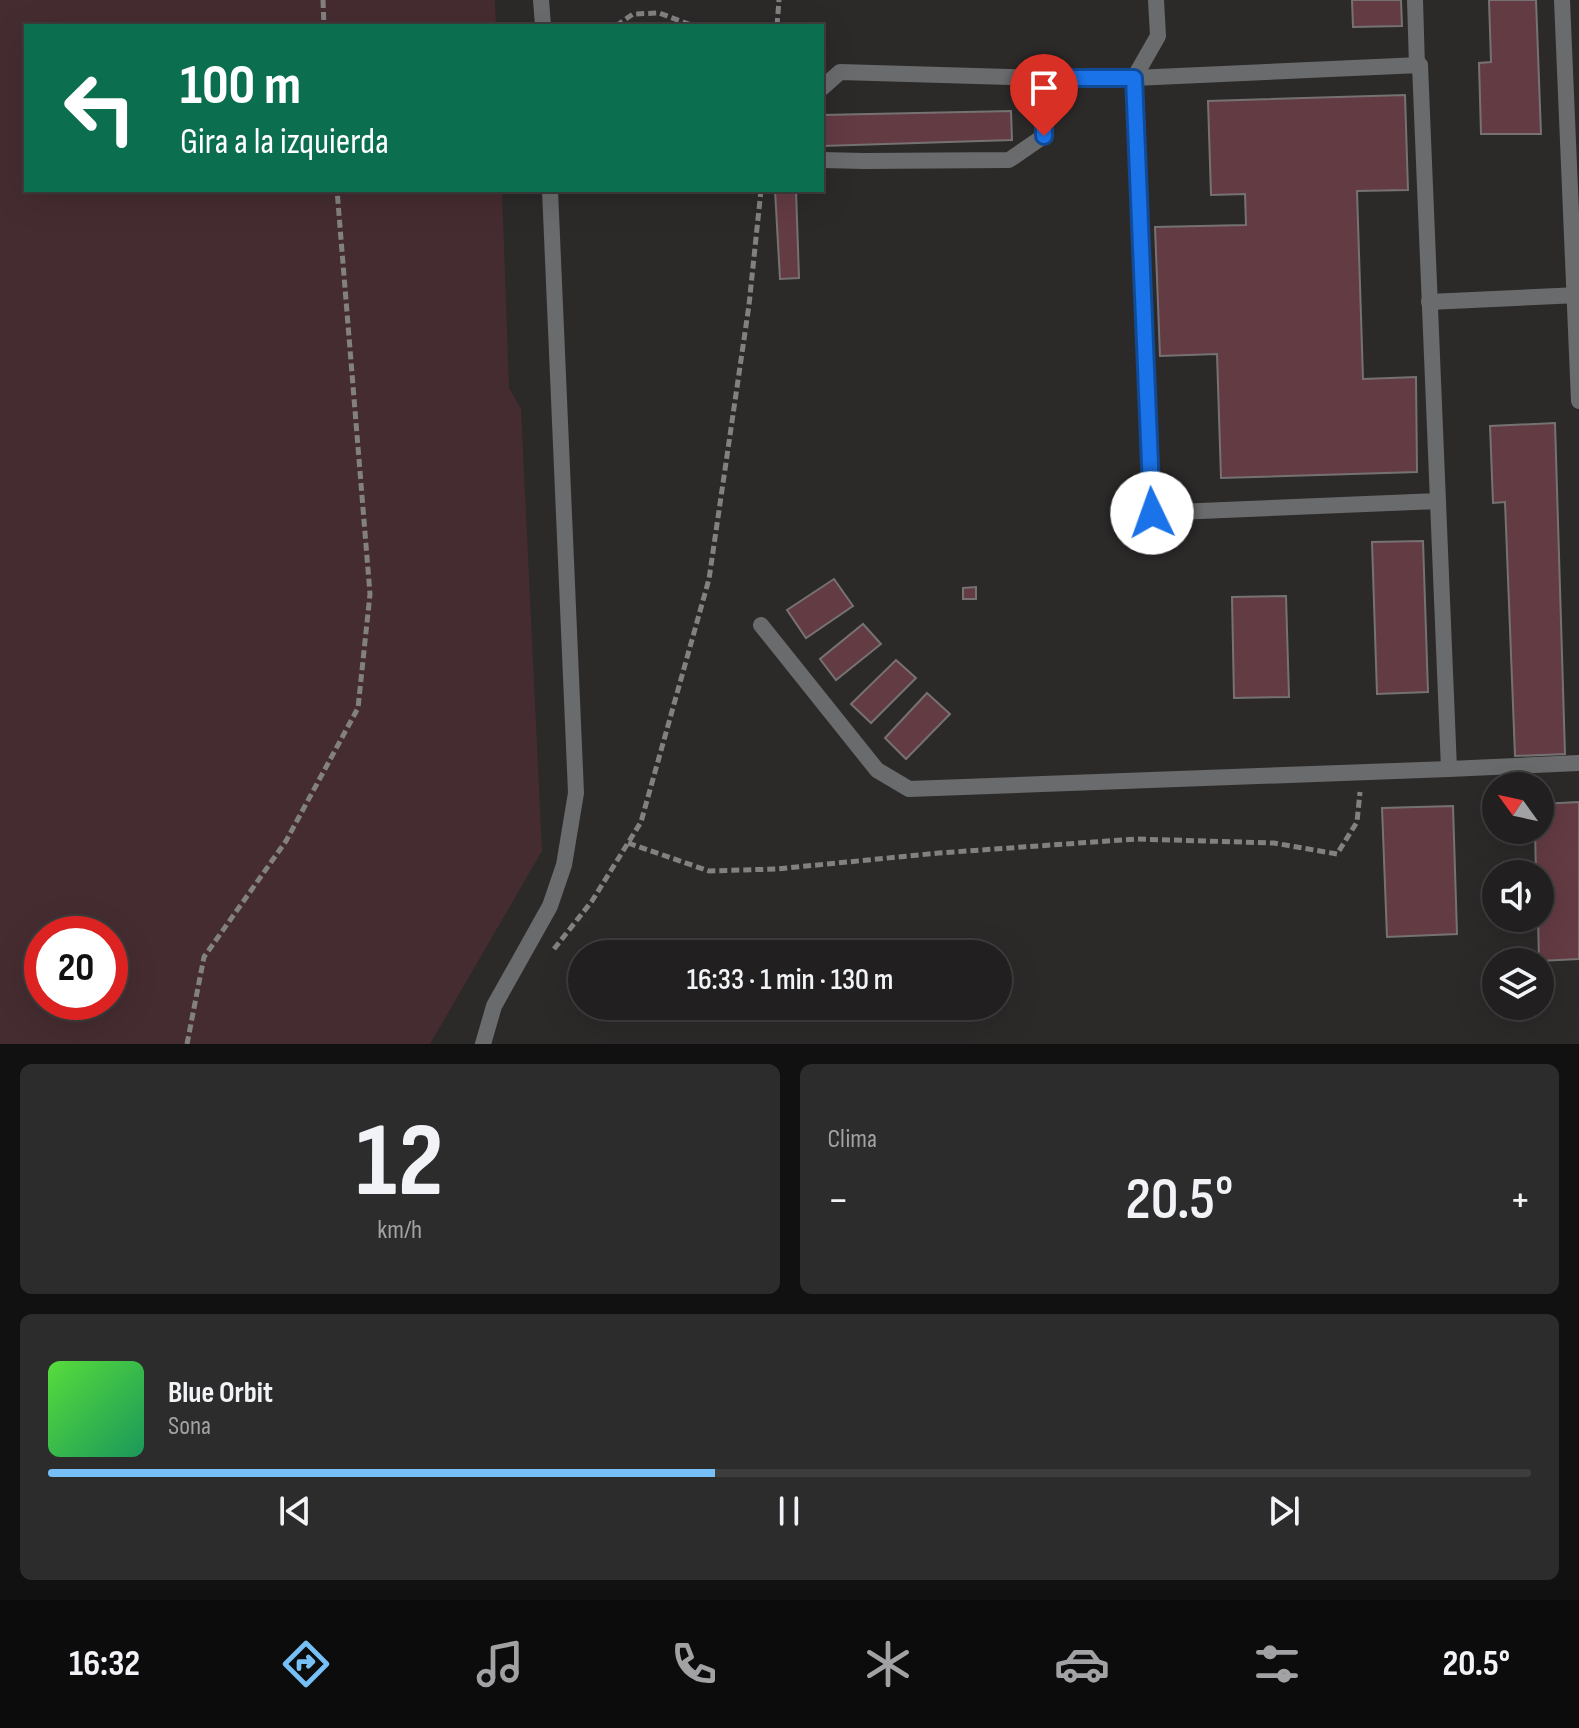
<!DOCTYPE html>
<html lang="es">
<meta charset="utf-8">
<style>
:root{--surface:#211f1f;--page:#2d2c2c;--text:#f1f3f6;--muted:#a2a2a4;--line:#3e3d3d;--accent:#76c0f7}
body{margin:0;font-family:"Sofia Sans Condensed",sans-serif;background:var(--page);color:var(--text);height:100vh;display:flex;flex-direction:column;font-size:30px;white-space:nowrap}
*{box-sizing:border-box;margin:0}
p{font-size:26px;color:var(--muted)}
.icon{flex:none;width:44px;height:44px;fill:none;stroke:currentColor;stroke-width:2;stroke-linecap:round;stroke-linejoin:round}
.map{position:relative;height:1044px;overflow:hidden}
.side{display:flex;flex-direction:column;gap:20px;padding:20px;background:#121111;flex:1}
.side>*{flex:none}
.top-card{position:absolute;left:24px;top:24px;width:800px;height:168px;border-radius:0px;box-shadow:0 8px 32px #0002,0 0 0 2px var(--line);background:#0b6e4f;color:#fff;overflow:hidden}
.needle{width:52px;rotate:303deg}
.fabs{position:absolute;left:1482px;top:772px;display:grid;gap:16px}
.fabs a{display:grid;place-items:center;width:72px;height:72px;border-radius:50%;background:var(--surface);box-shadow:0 8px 32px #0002,0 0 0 2px var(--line);font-size:40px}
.speed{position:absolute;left:24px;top:916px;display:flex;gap:16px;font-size:40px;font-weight:700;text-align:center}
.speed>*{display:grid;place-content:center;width:104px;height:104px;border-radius:50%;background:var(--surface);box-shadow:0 8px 32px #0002,0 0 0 2px var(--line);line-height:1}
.speed .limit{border:12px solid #d22;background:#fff;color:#111}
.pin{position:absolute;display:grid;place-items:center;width:68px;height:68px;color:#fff;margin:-82px -34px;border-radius:50% 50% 50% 0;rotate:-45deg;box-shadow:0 0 8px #0007}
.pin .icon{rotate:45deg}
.me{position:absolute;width:88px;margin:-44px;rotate:357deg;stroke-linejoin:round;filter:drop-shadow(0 0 6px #0008)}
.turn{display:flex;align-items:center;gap:28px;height:168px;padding:0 24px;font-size:36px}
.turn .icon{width:104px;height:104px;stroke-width:2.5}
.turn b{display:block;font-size:56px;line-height:68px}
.big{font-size:60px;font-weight:600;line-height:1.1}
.side .card{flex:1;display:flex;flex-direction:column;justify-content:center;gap:12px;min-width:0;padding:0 28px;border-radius:12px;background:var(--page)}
.side .dial{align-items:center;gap:0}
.dial b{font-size:104px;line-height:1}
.song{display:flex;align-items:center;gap:24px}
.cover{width:96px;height:96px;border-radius:12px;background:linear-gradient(135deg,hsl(110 70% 55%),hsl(150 70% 35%))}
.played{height:8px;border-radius:4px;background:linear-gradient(90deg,var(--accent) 45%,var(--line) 45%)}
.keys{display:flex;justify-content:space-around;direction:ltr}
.heat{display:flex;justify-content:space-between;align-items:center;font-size:44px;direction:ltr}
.side .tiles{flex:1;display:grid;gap:20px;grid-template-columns:1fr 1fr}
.card:last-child{grid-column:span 2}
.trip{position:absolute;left:568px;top:940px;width:444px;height:80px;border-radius:40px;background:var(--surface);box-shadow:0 8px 32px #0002,0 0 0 2px var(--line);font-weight:600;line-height:80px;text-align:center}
.tabs{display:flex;height:128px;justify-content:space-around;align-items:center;background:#0d0c0c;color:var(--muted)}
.tabs .icon{width:56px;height:56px}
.tabs .selected{color:var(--accent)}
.tabs b{font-size:36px;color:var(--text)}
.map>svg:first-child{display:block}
.green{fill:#452c30;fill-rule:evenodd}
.building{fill:#633b43;stroke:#767273;stroke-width:2}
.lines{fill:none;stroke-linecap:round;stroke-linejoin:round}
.path{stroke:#838080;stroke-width:5;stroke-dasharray:8 4;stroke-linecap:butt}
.service{stroke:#6a6b6c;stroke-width:16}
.route-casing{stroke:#114b97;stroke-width:20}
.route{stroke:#1a73e8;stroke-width:14}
</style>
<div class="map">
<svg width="1579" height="1044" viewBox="0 0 1579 1044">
<rect width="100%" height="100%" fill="#2c2929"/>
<path class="green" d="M0,0h495l1,26h-470v164h476l7,198 12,21 21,442 -112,193h-430zM42,934h68v68h-68z"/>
<g class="building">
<polygon points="1352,0 1401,0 1402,26 1353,27"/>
<polygon points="1489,0 1536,0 1541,134 1481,134 1479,63 1491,62"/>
<polygon points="1405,95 1408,190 1357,191 1363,379 1416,377 1417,472 1221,478 1217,354 1160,356 1155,227 1246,225 1245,194 1211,195 1208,101"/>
<polygon points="1011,111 1012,140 822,146 822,115"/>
<polygon points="775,190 796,190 799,278 780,279"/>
<polygon points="1555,423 1565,754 1515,756 1505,502 1493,503 1490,426"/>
<polygon points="1423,541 1428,692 1377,694 1372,542"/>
<polygon points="834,579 853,606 806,638 787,610"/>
<polygon points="976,587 976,599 963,599 963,588"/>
<polygon points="1286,596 1289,697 1234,698 1232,597"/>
<polygon points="863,624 881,644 836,680 820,659"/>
<polygon points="896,660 916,678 871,723 851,704"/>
<polygon points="927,693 950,714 906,759 885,738"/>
<polygon points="1579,802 1579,959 1539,961 1538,918 1540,918 1540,874 1536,874 1535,830 1540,830 1540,804"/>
<polygon points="1453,806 1457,934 1387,937 1382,808"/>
</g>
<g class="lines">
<g class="path">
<polyline points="323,0 324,26"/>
<polyline points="616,26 633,14 659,13 694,26"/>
<polyline points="777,26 779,0"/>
<polyline points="628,843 709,871 776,869 939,853 1136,839 1274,843 1337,854 1357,822 1360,792"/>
<polyline points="554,949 592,901 641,822 709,579 749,305 761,190"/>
<polyline points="187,1044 204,957 286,841 358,708 370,594 337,190"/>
</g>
<g class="service">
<polyline points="541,0 543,26"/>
<polyline points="1415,0 1417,66"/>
<polyline points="1562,0 1579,401"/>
<polyline points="822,88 840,72 1044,78 1134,78 1158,36 1156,0"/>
<polyline points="822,160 864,161 1009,160 1044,136 1044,78"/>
<polyline points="1429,302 1579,295"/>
<polyline points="1438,501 1152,513 1134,78 1420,65 1449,769 1579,763"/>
<polyline points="761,625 877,770 909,789 1449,769"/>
<polyline points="483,1044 494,1006 550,906 564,865 576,793 550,190"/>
</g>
</g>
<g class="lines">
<defs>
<polyline id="route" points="1044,136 1044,78 1134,78 1152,513"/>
</defs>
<use href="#route" class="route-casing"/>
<use href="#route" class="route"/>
</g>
</svg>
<div class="fabs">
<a><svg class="needle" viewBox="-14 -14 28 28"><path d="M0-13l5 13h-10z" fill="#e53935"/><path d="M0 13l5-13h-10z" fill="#a2a2a4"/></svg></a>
<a><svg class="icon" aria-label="sound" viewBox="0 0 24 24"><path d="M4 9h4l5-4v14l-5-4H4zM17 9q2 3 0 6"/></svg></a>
<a><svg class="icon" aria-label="layers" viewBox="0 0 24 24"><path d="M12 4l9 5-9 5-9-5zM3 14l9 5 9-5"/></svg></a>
</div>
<div class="speed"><div class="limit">20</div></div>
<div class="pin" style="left:1044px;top:136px;background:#d93025"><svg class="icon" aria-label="arrive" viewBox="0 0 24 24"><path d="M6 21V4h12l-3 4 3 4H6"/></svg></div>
<svg class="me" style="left:1152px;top:513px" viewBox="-20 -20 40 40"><circle r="19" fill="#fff"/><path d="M0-13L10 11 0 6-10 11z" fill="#1a73e8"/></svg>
<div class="trip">16:33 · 1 min · 130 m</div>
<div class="top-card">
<div class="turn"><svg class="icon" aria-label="left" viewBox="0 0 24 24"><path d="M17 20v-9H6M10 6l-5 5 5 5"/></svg><div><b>100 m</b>Gira a la izquierda</div></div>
</div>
</div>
<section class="side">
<div class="tiles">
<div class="card dial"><b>12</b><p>km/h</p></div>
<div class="card"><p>Clima</p>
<div class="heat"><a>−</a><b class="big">20.5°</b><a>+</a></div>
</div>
<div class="card">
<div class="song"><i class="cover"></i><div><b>Blue Orbit</b><p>Sona</p></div></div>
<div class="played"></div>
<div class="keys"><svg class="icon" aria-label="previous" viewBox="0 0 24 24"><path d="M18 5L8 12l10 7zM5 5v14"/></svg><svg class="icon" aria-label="pause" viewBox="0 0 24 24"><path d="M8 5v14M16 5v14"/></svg><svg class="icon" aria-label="next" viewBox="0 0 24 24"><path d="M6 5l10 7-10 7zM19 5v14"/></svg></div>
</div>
</div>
</section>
<nav class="tabs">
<b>16:32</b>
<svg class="icon selected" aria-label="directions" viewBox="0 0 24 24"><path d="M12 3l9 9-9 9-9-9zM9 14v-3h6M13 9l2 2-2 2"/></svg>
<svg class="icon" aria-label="music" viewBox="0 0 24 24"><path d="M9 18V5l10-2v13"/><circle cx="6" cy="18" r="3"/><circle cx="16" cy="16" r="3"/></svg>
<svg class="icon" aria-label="phone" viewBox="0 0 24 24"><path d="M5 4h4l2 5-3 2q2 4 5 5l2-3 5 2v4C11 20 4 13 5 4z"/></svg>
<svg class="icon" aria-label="climate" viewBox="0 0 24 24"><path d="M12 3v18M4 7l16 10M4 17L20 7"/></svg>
<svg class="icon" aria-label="car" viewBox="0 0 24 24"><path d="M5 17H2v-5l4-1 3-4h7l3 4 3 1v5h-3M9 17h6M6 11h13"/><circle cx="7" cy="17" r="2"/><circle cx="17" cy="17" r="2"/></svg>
<svg class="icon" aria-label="filters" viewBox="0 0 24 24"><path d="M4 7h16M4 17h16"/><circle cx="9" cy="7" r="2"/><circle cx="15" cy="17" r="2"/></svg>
<b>20.5°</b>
</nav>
